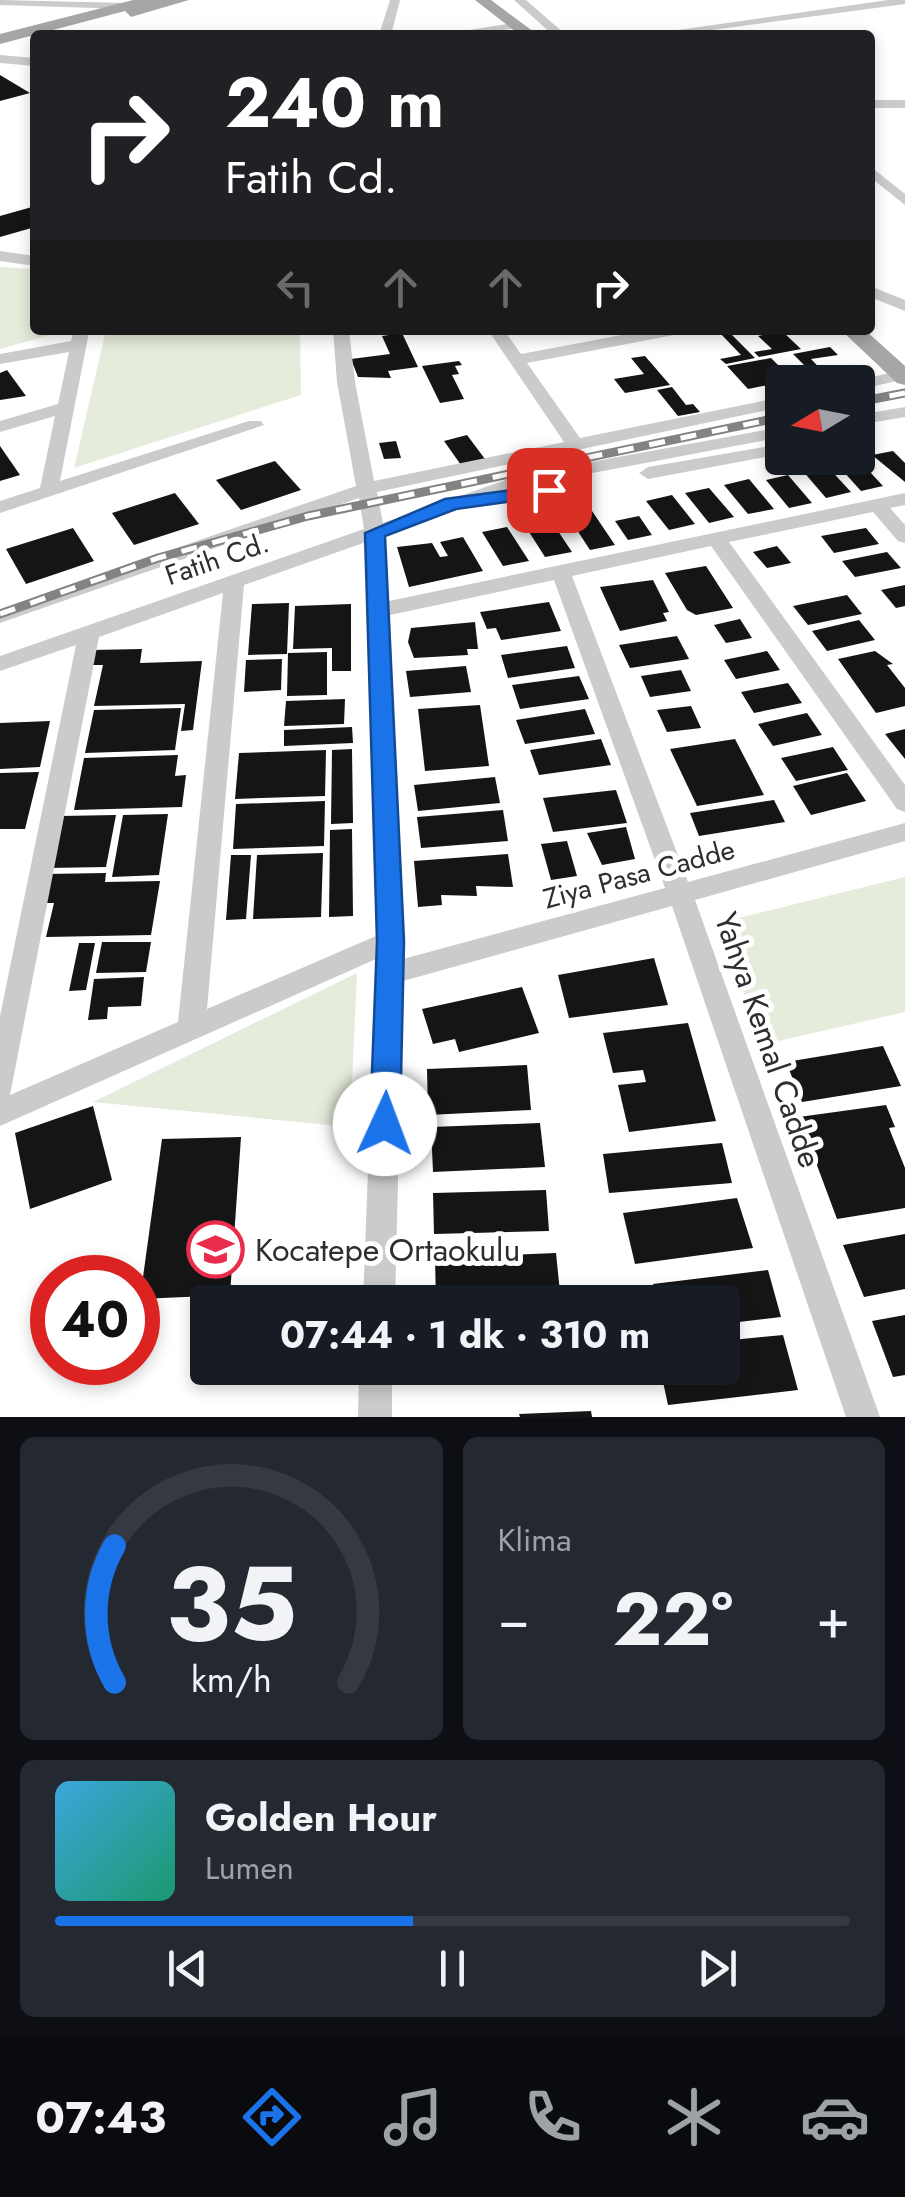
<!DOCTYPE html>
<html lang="tr">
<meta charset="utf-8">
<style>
:root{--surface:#171b24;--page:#242831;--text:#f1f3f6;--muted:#9ea1a6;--line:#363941;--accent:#1a73e8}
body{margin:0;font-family:Jost,sans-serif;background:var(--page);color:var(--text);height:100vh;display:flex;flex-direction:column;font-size:38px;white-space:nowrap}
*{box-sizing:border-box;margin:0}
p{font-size:32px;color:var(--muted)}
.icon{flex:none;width:55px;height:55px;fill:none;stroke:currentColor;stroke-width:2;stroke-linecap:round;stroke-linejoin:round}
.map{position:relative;height:1417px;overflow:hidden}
.drawer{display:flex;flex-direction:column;gap:20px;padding:20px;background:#0d0f14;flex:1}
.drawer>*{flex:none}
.banner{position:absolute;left:30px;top:30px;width:845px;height:305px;border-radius:10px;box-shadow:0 5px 15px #0003;background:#202124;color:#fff;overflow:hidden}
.needle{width:65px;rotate:260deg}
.buttons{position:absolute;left:765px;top:365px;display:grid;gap:20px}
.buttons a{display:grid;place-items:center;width:110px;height:110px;border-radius:10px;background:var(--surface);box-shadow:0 5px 15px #0003;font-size:50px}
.speed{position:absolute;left:30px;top:1255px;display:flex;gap:20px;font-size:50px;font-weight:700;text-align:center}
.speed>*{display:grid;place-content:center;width:130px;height:130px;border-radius:50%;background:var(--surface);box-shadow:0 5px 15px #0003;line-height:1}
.speed .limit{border:15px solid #d22;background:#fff;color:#111}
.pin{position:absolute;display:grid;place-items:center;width:85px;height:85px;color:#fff;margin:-42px;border-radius:20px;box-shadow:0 5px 15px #0006}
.me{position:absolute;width:110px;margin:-55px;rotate:2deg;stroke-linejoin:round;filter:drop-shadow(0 0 8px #0008)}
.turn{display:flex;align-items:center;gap:35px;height:210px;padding:0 30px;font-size:45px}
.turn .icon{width:130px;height:130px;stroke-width:2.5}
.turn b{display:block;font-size:70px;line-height:85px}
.lanes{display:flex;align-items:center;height:95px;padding:0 30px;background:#0003;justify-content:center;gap:50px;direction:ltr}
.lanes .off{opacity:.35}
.big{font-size:75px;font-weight:700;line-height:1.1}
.drawer .tile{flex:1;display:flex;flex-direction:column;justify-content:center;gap:15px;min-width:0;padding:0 35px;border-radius:15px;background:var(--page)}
.drawer .dial{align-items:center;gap:0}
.dial svg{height:260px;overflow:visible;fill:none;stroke:var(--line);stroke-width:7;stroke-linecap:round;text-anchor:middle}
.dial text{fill:var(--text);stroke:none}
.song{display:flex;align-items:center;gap:30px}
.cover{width:120px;height:120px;border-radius:15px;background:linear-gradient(135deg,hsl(200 70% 55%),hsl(160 70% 35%))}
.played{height:10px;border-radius:5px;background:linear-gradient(90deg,var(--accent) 45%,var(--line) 45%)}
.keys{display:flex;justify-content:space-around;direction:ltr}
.heat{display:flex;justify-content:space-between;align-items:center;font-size:55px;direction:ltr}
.drawer .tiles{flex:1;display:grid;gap:20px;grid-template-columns:1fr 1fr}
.tile:last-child{grid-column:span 2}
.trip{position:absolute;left:190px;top:1285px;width:550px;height:100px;border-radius:10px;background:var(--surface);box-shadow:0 5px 15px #0003;font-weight:700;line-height:100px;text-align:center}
.tab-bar{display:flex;height:160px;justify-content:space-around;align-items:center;background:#090b0e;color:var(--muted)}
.tab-bar .icon{width:70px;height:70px}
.tab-bar .current{color:var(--accent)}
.tab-bar b{font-size:45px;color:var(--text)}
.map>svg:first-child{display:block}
.green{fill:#e6ecdb}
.building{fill:#151515}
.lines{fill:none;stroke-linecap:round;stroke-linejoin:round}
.minor{fill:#cbcbcb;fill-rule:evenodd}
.major{fill:#a6a6a6;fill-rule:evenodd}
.rail-casing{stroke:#838383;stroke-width:9}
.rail{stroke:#fff;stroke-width:5;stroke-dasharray:16;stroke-linecap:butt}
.route{fill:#1a73e8;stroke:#114b97;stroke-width:2.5}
.labels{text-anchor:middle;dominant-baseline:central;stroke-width:10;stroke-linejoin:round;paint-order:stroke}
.street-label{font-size:28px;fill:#2e2e2e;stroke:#fff}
.near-street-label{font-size:32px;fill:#2e2e2e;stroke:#fff}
.near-poi-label{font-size:32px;fill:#2e2e2e;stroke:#fff;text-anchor:start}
</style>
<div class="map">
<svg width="905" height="1417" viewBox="0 0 905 1417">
<rect width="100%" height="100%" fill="#fff"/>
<g class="green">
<polygon points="0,267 35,269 35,330 58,333 0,349"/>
<polygon points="106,330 300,330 301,395 74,468"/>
<polygon points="905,877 905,1012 765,1044 714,924"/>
<polygon points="357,973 350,1127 93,1102"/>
</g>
<g class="building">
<polygon points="0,75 30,93 0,101"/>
<polygon points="32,207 35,227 0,237 0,216"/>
<polygon points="727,330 755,358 726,364 720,359 741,355 719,332"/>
<polygon points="782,331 801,349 759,357 754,352 772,349 758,336"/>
<polygon points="402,333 418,367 388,371 391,378 358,377 351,359 390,354 382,336"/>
<polygon points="830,347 838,355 811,359 833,382 821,382 793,354"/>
<polygon points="645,356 670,385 625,393 614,379 644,374 631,358"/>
<polygon points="771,358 793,380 748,389 727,366"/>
<polygon points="459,361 462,365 455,366 459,374 452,375 464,399 440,403 422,366"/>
<polygon points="7,370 26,396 0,400 0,373"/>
<polygon points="672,387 686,405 693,404 700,412 678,416 657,390"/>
<polygon points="467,435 485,459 461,465 444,441"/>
<polygon points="396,441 401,458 384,459 379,443"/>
<polygon points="0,446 20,475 0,481"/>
<polygon points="893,451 905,463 905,482 872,455"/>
<polygon points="857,458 883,486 861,491 834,461"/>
<polygon points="275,461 301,490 241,510 216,480"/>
<polygon points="826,465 851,492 826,498 802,470"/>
<polygon points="788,475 812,503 789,508 766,480"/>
<polygon points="749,479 774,509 748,514 724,485"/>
<polygon points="709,488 734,517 709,523 685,493"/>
<polygon points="175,493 199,524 134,545 112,513"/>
<polygon points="672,495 695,524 669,530 646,501"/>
<polygon points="590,508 615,545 590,550 566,513"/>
<polygon points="639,516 652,535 628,540 615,521"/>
<polygon points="550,519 572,552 545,557 524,524"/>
<polygon points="507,527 529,561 503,566 482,532"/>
<polygon points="73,528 94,561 26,584 6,549"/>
<polygon points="866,528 879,544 834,553 821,536"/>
<polygon points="463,537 483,571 409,587 397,547 432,543 440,557 448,556 440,542"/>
<polygon points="777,546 791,563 767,568 753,552"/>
<polygon points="887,552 901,568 855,577 842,561"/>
<polygon points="706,566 733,608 696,615 687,610 665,573"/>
<polygon points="653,580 669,612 663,613 667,621 620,631 600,587"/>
<polygon points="905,585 905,606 896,608 881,590"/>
<polygon points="847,595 862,614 808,625 793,606"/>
<polygon points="549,602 561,631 501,640 496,628 487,629 480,612"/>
<polygon points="289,603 287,654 248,655 252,604"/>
<polygon points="351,604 351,671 332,671 332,648 293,649 295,606"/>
<polygon points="740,619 752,638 726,643 714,625"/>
<polygon points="859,620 875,640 827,651 812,631"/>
<polygon points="475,622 478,649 467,649 468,655 414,658 408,642 411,628"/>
<polygon points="677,636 689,659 630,668 619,645"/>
<polygon points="567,646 575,668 508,678 501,655"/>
<polygon points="142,649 140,663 202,661 193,730 181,731 185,704 94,706 103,665 89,665 92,650"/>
<polygon points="767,651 780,670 736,679 724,660"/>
<polygon points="875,651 893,664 887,665 905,688 905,706 876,713 838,659"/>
<polygon points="327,652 327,695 287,696 288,653"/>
<polygon points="282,659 281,690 244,692 246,660"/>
<polygon points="466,666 471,692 410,697 406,671"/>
<polygon points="681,670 691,691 650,697 641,676"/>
<polygon points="579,676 589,699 520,709 512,685"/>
<polygon points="788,683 802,703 754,713 741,692"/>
<polygon points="345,699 344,724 284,726 286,701"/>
<polygon points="480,705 489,766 425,771 418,709"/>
<polygon points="691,706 701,728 667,732 657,710"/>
<polygon points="181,708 175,750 85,753 94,710"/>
<polygon points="585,709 595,734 525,744 516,720"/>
<polygon points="807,713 822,735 773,746 758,724"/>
<polygon points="50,721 40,767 0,769 0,723"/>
<polygon points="352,727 353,743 284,746 284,730"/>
<polygon points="905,729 905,759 885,734"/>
<polygon points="601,739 611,765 539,775 530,750"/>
<polygon points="735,739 764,795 697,806 670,749"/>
<polygon points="833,747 848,770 796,781 781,758"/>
<polygon points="352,749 353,823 331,824 332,750"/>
<polygon points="326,750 325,796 235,799 239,753"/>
<polygon points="178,755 175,776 186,775 182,807 74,810 84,758"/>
<polygon points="39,772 25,829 0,829 0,773"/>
<polygon points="847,773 866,801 811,815 793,786"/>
<polygon points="495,777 500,803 418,811 414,785"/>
<polygon points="616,790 627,823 553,832 543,798"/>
<polygon points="774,800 785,822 699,836 690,813"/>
<polygon points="325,801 324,846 233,849 236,804"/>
<polygon points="503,810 508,841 421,848 417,817"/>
<polygon points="168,814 159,875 112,877 123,815"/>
<polygon points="116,815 106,867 48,868 60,816"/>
<polygon points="626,827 635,859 602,865 587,833"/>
<polygon points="352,829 353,916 329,917 330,830"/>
<polygon points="567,841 577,876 551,880 541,844"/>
<polygon points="323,853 321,917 253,919 257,855"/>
<polygon points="508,854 513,887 476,886 477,896 441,895 442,905 418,907 414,861"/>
<polygon points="231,855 251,855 246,919 226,920"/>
<polygon points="106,873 105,882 160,881 151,935 46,937 54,903 39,903 46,874"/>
<polygon points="102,942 151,942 146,972 96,973"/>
<polygon points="79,943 95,943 86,990 69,991"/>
<polygon points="654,958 668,1005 569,1018 558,975"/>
<polygon points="144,977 141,1006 108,1007 107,1019 88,1020 94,979"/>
<polygon points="522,987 539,1033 459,1052 455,1039 433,1044 422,1009"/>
<polygon points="688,1023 716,1121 629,1132 618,1085 646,1082 643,1070 613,1073 603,1033"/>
<polygon points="883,1046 901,1086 802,1102 786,1062"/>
<polygon points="527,1065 531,1110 428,1115 427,1069"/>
<polygon points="886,1105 895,1127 889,1128 905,1168 905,1208 837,1219 799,1117"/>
<polygon points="93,1106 112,1180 30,1209 15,1133"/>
<polygon points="540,1123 545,1167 433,1172 431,1127"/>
<polygon points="241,1137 230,1295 140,1299 162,1139"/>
<polygon points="722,1143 732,1183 609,1193 603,1154"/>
<polygon points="546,1190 549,1231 434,1234 433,1193"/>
<polygon points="737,1198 753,1248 635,1264 623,1213"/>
<polygon points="905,1234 905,1289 864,1297 843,1245"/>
<polygon points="556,1253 561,1302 436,1302 435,1258"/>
<polygon points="768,1270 781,1317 722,1324 722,1302 657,1302 653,1284"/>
<polygon points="905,1315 905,1375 893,1377 872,1321"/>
<polygon points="783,1335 798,1390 668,1405 660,1368 722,1368 722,1341"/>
<polygon points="441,1368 581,1368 582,1381 441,1384"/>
<polygon points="591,1411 592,1417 520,1417 519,1414"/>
</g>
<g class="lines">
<g class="minor">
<polygon points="0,0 127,3 133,6 127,9 0,5"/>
<polygon points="390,0 400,0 391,35 379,35"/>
<polygon points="514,0 526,0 565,34 553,35"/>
<polygon points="888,0 905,0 905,4 675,35 643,35"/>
<polygon points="519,22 523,27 470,35 438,35"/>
<polygon points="0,55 35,58 35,66 0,63"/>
<rect x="870" y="100" width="35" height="8"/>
<polygon points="870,166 905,194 905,205 870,177"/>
<polygon points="0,251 35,256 35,266 0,261"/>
<polygon points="870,286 905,300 905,311 870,297"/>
<polygon points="74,330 89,332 60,481 249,421 261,421 264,425 0,513 0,501 40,488 55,416 0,432 0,421 58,404 69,352 0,364 0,354 71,341"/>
<path d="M333,330h16l6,52 19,99 190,-39 -76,-112h16l17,24 127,-24h34l-8,5 -147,28 53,75 202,-41v10l-405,85 6,31 137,-48 262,-48v10l-258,49 -139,49 4,66 516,-108v12l-15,3 15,17v18l-7,-2 -25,-29 -144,30 176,243v27l-8,-3 -186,-263 -139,30 116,306 217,-59v18l-210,59 185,517h-34l-174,-511 -269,75 -8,321h-32l13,-343 -376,167v-27l9,-4 -9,4v-83l76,-371 -76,26v-15l364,-127 -5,-31 -359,125v-14l356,-123 -19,-104zM366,542l10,394 -169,73 37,-424zM554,580l111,308 -262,71 -13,-344zM223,593l-45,429 -168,73 89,-458z"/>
<polygon points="902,370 905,379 858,390 858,382 851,382"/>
<polygon points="905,407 905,417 858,425 858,415"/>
<polygon points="782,444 782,454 648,479 639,473 648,467"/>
<polygon points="359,1368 392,1368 392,1417 358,1417"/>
</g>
<g class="major">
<polygon points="133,0 189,0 131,17 125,11 0,44 0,34"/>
<polygon points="475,0 491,0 538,35 520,35"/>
<polygon points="841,330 865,330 905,366 905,385 897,383"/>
</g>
<defs>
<g id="rail">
<polyline points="858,402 905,393"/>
<polyline points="0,614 158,558 308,516 782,417"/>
</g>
</defs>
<use href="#rail" class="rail-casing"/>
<use href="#rail" class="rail"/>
</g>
<polygon class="route" points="549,485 556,486 556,495 456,509 385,536 404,941 400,1124 395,1133 385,1137 375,1133 370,1124 377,941 365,533 445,499"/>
<defs>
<symbol id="school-ring" viewBox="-11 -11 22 22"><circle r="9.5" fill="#fff" stroke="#ea2c4c" stroke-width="1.5"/><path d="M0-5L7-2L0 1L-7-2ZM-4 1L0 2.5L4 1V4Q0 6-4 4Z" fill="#ea2c4c"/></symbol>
</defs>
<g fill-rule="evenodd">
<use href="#school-ring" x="184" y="1218" width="63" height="63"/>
</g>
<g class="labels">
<g class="street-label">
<text transform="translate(217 559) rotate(-19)">Fatih Cd.</text>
<text transform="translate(639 874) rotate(-15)">Ziya Pasa Cadde</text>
</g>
<g class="near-street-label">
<text transform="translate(768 1040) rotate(71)">Yahya Kemal Cadde</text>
</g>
<g class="near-poi-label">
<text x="255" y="1250">Kocatepe Ortaokulu</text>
</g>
</g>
</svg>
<div class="buttons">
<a><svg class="needle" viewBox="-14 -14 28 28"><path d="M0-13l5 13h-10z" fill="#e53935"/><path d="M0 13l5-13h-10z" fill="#9ea1a6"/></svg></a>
</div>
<div class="speed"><div class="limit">40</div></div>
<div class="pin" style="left:549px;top:490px;background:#d93025"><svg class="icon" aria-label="arrive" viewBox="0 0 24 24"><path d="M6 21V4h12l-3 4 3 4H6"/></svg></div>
<svg class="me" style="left:385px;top:1124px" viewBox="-20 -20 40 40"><circle r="19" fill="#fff"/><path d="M0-13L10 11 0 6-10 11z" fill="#1a73e8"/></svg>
<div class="trip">07:44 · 1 dk · 310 m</div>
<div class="banner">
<div class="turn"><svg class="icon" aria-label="right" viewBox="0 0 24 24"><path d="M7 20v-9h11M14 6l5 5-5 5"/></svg><div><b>240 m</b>Fatih Cd.</div></div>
<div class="lanes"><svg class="icon off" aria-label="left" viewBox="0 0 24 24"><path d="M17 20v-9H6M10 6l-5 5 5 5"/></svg><svg class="icon off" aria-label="ahead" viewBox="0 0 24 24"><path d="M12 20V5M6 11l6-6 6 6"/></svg><svg class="icon off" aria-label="ahead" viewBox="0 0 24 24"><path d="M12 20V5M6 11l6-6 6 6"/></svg><svg class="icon" aria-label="right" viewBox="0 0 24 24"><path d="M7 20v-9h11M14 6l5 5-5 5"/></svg></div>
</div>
</div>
<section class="drawer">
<div class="tiles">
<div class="tile dial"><svg viewBox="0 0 100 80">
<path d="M14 69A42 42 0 1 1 86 69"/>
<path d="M14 69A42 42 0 0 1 14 27" stroke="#1a73e8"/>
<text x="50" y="56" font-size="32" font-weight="700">35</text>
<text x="50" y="72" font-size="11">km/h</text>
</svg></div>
<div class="tile"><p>Klima</p>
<div class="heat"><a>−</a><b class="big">22°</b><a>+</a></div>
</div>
<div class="tile">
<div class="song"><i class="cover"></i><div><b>Golden Hour</b><p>Lumen</p></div></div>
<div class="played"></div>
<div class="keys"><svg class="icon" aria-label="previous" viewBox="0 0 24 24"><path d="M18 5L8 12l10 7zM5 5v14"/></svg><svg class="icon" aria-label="pause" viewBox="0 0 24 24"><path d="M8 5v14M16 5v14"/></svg><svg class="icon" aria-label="next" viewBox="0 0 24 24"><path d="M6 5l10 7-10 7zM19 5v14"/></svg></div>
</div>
</div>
</section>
<nav class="tab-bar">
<b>07:43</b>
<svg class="icon current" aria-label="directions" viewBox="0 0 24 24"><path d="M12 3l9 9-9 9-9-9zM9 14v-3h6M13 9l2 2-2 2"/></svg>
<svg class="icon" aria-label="music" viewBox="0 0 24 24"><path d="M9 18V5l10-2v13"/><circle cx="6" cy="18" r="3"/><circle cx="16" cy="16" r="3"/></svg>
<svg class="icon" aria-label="phone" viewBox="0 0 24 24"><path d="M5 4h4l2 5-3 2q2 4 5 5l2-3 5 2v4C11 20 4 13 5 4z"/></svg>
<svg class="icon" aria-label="climate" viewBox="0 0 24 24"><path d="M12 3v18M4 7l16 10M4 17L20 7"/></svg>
<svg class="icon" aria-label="car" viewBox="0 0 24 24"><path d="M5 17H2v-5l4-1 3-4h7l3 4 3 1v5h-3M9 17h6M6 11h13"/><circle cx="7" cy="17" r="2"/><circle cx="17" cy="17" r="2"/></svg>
</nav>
